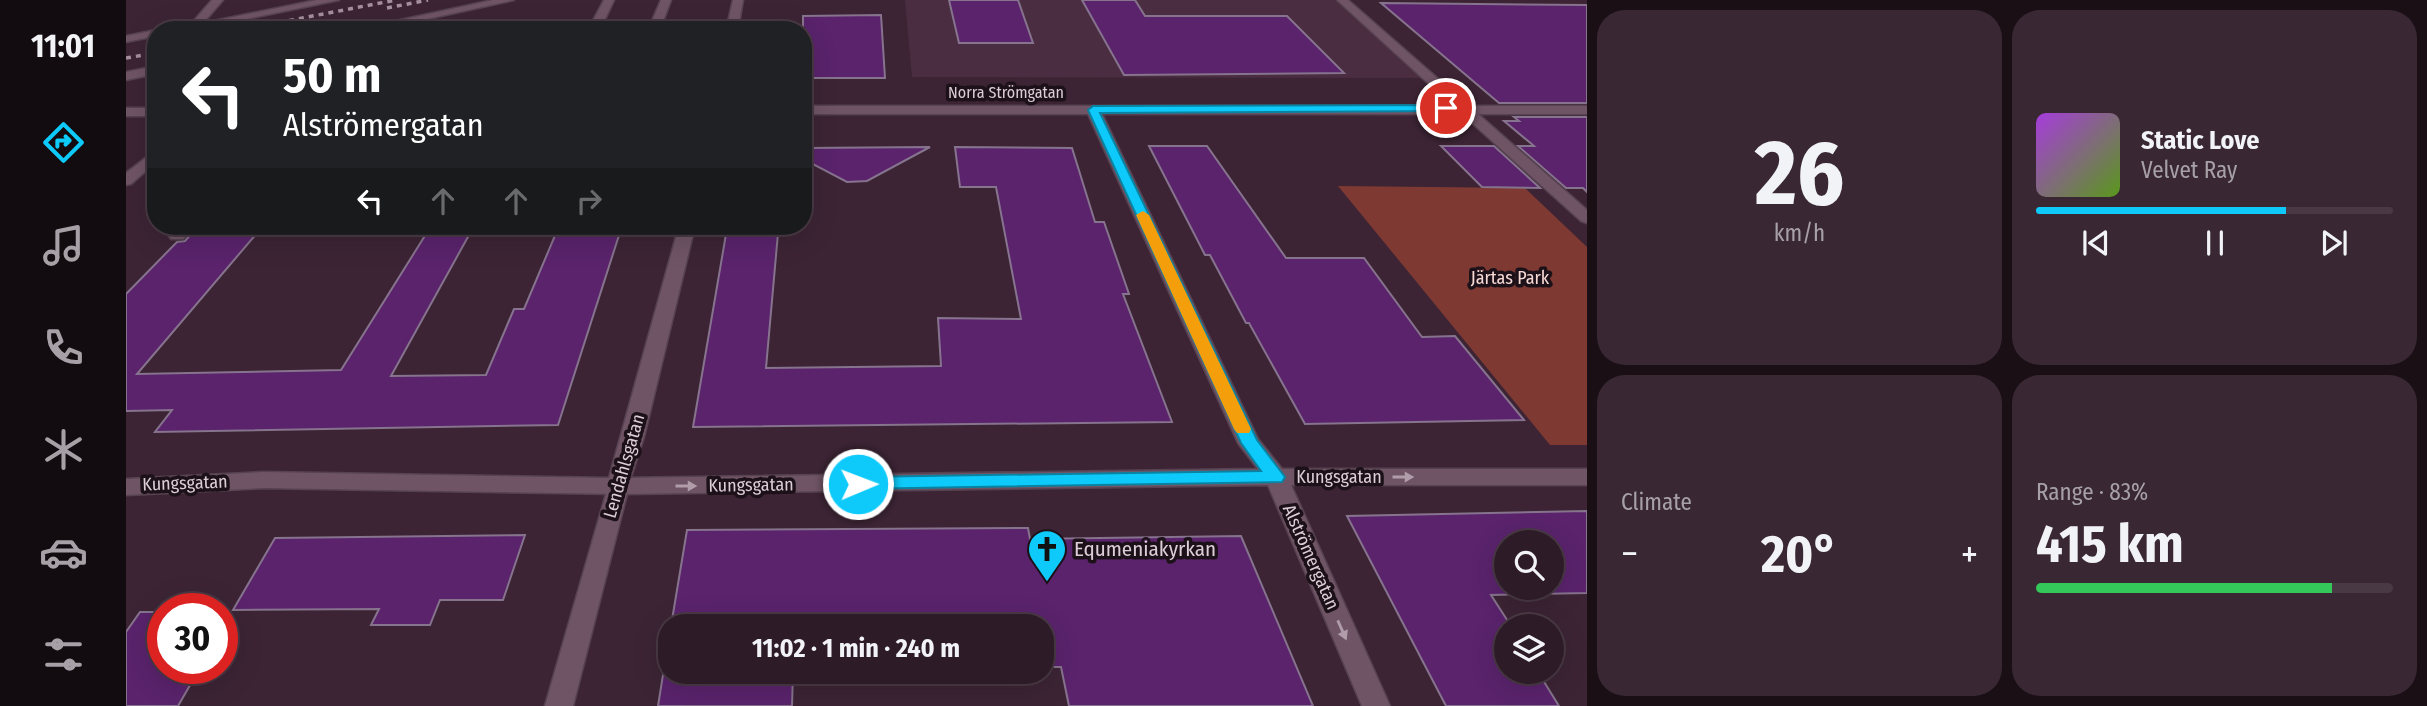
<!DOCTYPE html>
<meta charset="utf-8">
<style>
:root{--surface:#2d1b27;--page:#392833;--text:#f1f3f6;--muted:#a7a1a7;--line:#483944;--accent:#0ecafa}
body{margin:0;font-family:"Fira Sans Condensed",sans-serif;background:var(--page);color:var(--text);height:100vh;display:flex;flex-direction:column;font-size:26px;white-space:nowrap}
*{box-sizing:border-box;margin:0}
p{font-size:23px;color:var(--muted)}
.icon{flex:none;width:38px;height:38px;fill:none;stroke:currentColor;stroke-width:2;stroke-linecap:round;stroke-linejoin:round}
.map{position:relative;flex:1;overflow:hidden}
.details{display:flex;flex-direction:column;gap:10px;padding:10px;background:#190f15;width:840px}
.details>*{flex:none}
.guide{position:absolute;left:21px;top:21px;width:665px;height:214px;border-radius:28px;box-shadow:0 7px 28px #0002,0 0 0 2px var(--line);background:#202124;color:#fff;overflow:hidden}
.tools{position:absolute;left:1368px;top:530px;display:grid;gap:14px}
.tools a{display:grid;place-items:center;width:70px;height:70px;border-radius:50%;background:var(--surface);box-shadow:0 7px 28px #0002,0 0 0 2px var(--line);font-size:35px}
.speed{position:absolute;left:21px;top:593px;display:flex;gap:14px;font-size:35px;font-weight:700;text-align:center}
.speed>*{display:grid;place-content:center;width:91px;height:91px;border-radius:50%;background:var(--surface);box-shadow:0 7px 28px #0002,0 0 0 2px var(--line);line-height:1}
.speed .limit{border:10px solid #d22;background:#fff;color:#111}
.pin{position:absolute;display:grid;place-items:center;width:60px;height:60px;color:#fff;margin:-30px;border:4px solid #fff;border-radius:50%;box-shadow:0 2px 7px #0007}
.me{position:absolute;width:77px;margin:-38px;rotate:89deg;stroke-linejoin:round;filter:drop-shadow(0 0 5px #0008)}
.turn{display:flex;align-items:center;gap:24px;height:147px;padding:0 21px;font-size:32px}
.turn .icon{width:91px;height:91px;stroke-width:2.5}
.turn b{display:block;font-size:49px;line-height:60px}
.lanes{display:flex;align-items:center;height:66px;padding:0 21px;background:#0003;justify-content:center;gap:35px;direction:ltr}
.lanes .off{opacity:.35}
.big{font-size:52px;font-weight:700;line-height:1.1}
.details .tile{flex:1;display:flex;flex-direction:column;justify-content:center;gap:10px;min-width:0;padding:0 24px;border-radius:28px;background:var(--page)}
.details .dial{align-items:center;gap:0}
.dial b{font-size:91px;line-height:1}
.song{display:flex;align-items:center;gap:21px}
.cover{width:84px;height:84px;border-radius:10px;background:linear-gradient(135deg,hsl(280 70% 55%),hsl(90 70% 35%))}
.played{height:7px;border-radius:4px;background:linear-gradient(90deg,var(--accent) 70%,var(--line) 70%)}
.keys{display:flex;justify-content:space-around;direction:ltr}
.heat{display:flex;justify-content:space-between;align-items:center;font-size:38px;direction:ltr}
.charge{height:10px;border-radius:5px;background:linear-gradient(90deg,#34c759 83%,var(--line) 0)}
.details .tiles{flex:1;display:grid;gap:10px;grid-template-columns:repeat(2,1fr)}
.trip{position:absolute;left:532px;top:614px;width:396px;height:70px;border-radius:28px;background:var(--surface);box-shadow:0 7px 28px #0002,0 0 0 2px var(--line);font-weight:700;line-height:70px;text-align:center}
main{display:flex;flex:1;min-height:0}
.dock{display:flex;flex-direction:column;width:126px;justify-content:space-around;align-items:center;background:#120b10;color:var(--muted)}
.dock .icon{width:49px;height:49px}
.dock .current{color:var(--accent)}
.dock b{font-size:32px;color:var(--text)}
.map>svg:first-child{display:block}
.built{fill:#4b2d41}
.green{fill:#7d3932}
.building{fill:#5a236c;stroke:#86738d;stroke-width:2;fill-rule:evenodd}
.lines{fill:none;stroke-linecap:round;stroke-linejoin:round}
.service-casing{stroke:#564250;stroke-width:3}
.minor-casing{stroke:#564250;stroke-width:3}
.tertiary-casing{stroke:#564250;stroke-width:3}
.service{fill:#6f5465;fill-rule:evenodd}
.minor{fill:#6f5465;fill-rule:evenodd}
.tertiary{fill:#6f5465;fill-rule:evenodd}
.rail{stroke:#a4919d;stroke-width:3.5;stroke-dasharray:5 5;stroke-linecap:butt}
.oneway{fill:#b19da9}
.route{fill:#0ecafa;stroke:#0983a2;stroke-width:2}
.slow{fill:#f59e0b}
.labels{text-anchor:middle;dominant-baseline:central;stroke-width:7;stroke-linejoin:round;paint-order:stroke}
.far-street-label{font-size:16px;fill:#ddcdd7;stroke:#1c1118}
.park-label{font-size:18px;fill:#f7dad6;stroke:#1c1118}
.street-label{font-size:18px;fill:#ddcdd7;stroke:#1c1118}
.near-poi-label{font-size:21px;fill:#ddcdd7;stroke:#1c1118;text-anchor:start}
</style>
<main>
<nav class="dock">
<b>11:01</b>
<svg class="icon current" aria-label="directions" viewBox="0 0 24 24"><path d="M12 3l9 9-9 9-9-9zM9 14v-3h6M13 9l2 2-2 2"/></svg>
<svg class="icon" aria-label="music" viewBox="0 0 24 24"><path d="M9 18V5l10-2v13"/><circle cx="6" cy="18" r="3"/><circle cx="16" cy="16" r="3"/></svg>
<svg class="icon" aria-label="phone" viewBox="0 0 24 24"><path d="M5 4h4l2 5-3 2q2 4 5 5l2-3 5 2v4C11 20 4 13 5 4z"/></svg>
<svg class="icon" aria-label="climate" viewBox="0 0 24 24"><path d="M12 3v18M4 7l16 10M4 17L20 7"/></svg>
<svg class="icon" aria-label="car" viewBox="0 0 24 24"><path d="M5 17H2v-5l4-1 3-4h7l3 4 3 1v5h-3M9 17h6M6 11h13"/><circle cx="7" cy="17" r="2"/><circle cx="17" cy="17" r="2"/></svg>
<svg class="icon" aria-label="filters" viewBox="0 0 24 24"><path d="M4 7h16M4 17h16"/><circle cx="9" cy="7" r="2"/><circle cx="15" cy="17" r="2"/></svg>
</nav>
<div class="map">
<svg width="1461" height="706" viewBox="0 0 1461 706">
<rect width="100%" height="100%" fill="#3c2434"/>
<polygon class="built" points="779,0 1220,0 1310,78 786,77"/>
<polygon class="green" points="1212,186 1399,188 1461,247 1461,445 1424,445"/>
<g class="building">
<polygon points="823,0 892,0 907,43 833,43"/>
<polygon points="956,0 1009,0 1019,16 1161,16 1218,73 998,75"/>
<polygon points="1255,3 1461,5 1461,103 1373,103"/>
<polygon points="755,15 759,78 677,78 677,16"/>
<polygon points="1388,117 1461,117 1461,192 1457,188 1440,188 1392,146 1408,146 1378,121 1393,121"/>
<polygon points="1023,146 1081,146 1160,258 1238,258 1296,337 1329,336 1398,420 1179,424 1123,323 1120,323 1084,255 1079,255"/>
<polygon points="1315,146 1368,146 1414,188 1356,187"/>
<polygon points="804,147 741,181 721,182 677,159 677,148"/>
<polygon points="829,147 946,148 969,222 978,222 1003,294 997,294 1046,422 567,427 600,234 652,233 640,368 815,366 812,318 895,319 870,187 834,187"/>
<polygon points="72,226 137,226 11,374 215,370 305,226 348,226 265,376 360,375 388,309 398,309 433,226 496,226 432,425 29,432 46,410 0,411 0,294 51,242 59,241"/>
<path d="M1461,511v82l-96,2 20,31h-4v46h31l21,34h-113l-99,-190zM1381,542h45v46h-45z"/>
<polygon points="902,528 904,539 1115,536 1187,706 943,706 935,667 915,667 915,626 545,626 561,530"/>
<polygon points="399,535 377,600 314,600 304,625 245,625 253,609 107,610 149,538"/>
<polygon points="14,612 37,612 37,668 74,668 52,706 0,706 0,632"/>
<polygon points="544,631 544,672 667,672 666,706 532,706"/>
</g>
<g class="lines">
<defs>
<g id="service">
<polygon points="86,0 97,0 73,28 65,28 65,24"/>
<polygon points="367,0 388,0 251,30 228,30"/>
<polygon points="478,0 488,0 474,30 462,30"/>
<polygon points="535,0 545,0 534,30 522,30"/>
<polygon points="30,66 30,74 0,80 0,72"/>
<rect x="0" y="108" width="30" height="8"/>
<polygon points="30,150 30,162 5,184 0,185 0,173"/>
</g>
<g id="minor">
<polygon points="191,0 213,0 67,30 43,30"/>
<polygon points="1211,0 1222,0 1343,106 1461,106 1461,114 1352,114 1461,210 1461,223 1455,221 1336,114 976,114 1132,439 1156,469 1461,469 1461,485 1165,485 1264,706 1236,706 1142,485 501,494 447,706 419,706 484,480 492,478 1132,469 1112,443 962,114 677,114 677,106 1327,106"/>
<polygon points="30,30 30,36 0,42 0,36"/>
<polygon points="52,226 69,226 57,239 45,239 43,236"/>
</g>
<g id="tertiary">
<polygon points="607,0 617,0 612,30 600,30"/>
<polygon points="553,226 569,226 518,437 500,492 492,494 138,488 0,495 0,479 138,472 483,478"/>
</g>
</defs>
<use href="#service" class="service-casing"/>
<use href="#minor" class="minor-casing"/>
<use href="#tertiary" class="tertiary-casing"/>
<use href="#service" class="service"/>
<use href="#minor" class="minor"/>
<use href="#tertiary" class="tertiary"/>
<g class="rail">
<polyline points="261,8 302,0"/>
<polyline points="114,30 270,0"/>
<polyline points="0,58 30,53"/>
</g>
</g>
<defs><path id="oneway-solid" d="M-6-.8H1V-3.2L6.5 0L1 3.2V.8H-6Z" transform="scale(1.75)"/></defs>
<g class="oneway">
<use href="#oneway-solid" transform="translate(1277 477)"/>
<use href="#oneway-solid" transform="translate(560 486)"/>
<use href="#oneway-solid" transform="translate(1216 630) rotate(66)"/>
</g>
<polygon class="route" points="1320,105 1325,108 1323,111 974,113 1131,440 1159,477 1156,482 726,489 723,484 726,479 732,477 1135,471 1115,443 962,110 967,106"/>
<polygon class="slow" points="1017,211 1023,215 1125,429 1123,433 1111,433 1108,429 1010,215"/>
<defs>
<symbol id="church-pin" viewBox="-11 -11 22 30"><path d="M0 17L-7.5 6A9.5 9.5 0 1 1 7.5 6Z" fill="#0ecafa" stroke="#1c1118"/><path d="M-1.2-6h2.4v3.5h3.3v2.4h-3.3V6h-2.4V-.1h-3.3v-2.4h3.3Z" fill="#111"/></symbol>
</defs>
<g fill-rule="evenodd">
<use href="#church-pin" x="899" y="527" width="44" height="60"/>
</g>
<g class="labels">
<g class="far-street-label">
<text x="880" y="92">Norra Strömgatan</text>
</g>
<g class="park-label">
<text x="1384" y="278">Järtas Park</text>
</g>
<g class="street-label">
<text transform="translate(498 466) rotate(-74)">Lendahlsgatan</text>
<text x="1213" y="477">Kungsgatan</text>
<text transform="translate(59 483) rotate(-2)">Kungsgatan</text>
<text transform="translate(625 485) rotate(-1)">Kungsgatan</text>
<text transform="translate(1185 557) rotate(66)">Alströmergatan</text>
</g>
<g class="near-poi-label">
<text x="948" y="549">Equmeniakyrkan</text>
</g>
</g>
</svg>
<div class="tools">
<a><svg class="icon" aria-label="search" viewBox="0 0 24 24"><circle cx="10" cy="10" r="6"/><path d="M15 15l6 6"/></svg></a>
<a><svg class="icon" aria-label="layers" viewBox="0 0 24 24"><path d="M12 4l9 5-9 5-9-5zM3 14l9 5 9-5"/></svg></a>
</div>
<div class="speed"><div class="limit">30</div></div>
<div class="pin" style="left:1320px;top:108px;background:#d93025"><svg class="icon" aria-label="arrive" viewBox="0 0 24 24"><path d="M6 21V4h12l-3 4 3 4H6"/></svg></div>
<svg class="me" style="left:732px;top:484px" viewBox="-20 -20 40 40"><circle r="17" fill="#0ecafa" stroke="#fff" stroke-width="3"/><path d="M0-11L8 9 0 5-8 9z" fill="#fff"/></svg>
<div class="trip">11:02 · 1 min · 240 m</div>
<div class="guide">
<div class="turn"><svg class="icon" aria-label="left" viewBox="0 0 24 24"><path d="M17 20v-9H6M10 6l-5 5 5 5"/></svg><div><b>50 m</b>Alströmergatan</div></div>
<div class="lanes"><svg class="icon" aria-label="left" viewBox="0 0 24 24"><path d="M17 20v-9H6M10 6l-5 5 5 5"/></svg><svg class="icon off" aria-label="ahead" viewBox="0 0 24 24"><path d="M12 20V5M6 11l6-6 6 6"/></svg><svg class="icon off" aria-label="ahead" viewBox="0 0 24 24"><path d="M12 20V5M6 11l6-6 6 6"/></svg><svg class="icon off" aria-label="right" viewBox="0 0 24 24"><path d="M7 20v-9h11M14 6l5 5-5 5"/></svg></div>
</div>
</div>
<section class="details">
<div class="tiles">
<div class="tile dial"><b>26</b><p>km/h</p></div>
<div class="tile">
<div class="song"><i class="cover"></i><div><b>Static Love</b><p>Velvet Ray</p></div></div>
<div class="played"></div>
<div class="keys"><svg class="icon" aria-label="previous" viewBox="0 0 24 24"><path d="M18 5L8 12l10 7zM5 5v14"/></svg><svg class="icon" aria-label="pause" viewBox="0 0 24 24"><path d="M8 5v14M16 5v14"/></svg><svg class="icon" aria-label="next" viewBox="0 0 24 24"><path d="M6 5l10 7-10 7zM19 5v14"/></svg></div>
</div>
<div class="tile"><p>Climate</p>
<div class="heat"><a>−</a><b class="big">20°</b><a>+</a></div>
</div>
<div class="tile"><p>Range · 83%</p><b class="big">415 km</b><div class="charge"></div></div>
</div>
</section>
</main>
